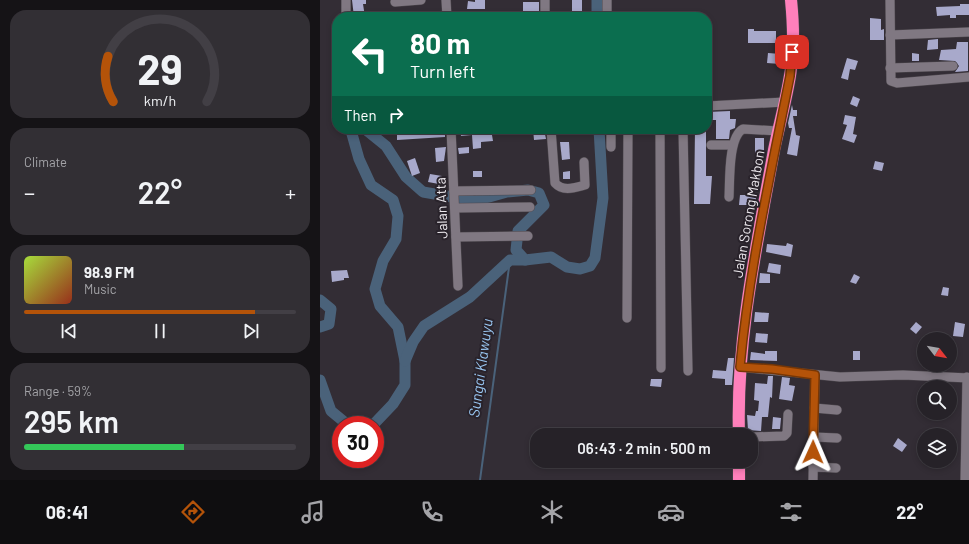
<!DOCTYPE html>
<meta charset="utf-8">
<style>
:root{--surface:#262228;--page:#322f34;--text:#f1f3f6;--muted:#a4a4a8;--line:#423f45;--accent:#b45309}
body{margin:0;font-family:Barlow,sans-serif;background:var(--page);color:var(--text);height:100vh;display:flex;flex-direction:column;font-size:15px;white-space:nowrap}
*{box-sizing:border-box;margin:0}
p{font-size:13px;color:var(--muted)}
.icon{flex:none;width:22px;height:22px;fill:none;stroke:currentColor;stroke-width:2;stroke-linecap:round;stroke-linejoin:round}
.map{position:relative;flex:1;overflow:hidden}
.details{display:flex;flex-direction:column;gap:10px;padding:10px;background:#151316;width:320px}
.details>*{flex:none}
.banner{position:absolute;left:12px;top:12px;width:380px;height:122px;border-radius:16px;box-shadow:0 2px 6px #0003,0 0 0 1px var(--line);background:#0b6e4f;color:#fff;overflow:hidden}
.needle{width:26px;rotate:121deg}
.controls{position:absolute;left:597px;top:332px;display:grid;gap:8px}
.controls a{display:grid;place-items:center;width:40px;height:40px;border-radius:50%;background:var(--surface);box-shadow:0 2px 6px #0003,0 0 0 1px var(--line);font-size:20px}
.speed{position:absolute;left:12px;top:416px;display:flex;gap:8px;font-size:20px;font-weight:700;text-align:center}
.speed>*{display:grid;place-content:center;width:52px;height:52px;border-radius:50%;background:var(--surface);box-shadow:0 2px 6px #0003,0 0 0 1px var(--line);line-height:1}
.speed .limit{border:6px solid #d22;background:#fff;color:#111}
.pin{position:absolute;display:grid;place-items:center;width:34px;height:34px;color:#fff;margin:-17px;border-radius:8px;box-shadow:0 2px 6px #0006}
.me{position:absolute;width:44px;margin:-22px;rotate:1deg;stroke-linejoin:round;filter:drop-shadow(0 0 3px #0008)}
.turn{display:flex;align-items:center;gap:14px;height:84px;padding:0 12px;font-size:18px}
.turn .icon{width:52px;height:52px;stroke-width:2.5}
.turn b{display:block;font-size:28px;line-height:34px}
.then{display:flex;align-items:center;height:38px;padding:0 12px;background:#0003;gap:8px;font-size:15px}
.big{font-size:30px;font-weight:600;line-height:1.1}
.details .card{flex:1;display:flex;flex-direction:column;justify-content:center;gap:6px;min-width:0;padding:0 14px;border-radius:16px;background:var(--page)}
.details .dial{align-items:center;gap:0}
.dial svg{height:104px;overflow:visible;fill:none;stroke:var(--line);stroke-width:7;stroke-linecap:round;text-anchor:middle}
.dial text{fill:var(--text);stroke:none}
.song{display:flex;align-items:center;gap:12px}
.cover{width:48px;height:48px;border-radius:6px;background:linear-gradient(135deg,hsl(80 70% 55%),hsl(10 70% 35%))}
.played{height:4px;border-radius:2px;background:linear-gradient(90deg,var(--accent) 85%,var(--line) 85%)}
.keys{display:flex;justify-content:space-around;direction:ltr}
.heat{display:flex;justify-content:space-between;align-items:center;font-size:22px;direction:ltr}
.charge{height:6px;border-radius:3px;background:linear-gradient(90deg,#34c759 59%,var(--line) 0)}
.trip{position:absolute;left:210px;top:428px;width:228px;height:40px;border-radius:16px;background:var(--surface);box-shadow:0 2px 6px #0003,0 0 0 1px var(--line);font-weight:600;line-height:40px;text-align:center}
.dock{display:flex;height:64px;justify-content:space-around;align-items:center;background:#0f0e10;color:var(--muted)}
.dock .icon{width:28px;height:28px}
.dock .active{color:var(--accent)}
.dock b{font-size:18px;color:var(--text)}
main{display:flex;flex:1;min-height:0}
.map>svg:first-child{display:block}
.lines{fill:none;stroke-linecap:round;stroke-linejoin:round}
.stream{stroke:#4a627a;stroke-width:2}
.river{stroke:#4a627a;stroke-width:11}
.building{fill:#a8a9cb}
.minor-casing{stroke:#4d484e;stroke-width:10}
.highway-casing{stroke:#4d484e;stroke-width:13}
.minor{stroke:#807882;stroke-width:9}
.highway{stroke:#ff80bb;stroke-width:12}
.route-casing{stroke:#753606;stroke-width:10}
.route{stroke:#b45309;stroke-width:7}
.labels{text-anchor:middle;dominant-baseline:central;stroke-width:4;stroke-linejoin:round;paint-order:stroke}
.street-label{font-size:14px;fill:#ede9ee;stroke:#29232b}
.water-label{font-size:15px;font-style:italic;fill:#9ac7f3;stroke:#29232b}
</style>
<main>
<section class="details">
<div class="card dial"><svg viewBox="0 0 100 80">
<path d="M14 69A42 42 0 1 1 86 69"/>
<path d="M14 69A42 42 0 0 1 10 34" stroke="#b45309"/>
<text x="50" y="56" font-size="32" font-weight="700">29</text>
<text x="50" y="72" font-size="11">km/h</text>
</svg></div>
<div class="card"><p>Climate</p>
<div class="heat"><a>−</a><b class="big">22°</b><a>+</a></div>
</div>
<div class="card">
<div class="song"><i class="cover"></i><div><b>98.9 FM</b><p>Music</p></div></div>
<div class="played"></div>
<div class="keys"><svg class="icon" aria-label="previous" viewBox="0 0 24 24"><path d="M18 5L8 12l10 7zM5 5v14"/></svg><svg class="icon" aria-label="pause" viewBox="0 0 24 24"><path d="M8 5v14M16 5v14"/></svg><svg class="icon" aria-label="next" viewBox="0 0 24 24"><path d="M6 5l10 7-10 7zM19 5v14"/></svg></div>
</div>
<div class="card"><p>Range · 59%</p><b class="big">295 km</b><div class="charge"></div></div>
</section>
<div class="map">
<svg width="649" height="480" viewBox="0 0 649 480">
<rect width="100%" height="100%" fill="#332d35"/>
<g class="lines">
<polyline class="stream" points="160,480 190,260"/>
<g class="river">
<polyline points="277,17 277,0"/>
<polyline points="35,129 32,134 39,159 51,185 73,200 78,216 76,239 63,261 55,289 60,306 78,327 85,361 85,385 73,404 53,425"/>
<polyline points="45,129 66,146 86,177 103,192 155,201 187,192 208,190 219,193 224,205 198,231 196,250 205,260 231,257 247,267 260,269 270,266 275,258 283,198 279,129"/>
<polyline points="0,300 11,309 9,324 0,327"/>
<polyline points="85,361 93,342 104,326 150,297 190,260 205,260"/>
<polyline points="0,380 11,411 28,425"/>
</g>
</g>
<g class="building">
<polygon points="32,0 46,0 46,4 43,4 45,17 34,17"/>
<polygon points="155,0 165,0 165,9 147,9 148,1 155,2"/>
<rect x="252" y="0" width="10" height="13"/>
<polygon points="203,2 219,2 219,11 203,13"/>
<polygon points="640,4 649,4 649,15 636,15 636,18 630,18 630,15 617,16 616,7 640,6"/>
<polygon points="550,18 561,19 561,30 564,29 564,40 550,40"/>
<polygon points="428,29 434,29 434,31 456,31 456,43 428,43"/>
<polygon points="618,39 618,49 607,50 608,40"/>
<polygon points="637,42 648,42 648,71 635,72 639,66 635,61 619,60 621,50 636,49"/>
<polygon points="448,53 461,54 460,64 447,63"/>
<polygon points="592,53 599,54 599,61 592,61"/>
<polygon points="527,58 538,61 535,70 530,69 528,80 521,78"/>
<polygon points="533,96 540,99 537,107 530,104"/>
<polygon points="472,105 473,110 477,110 477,116 473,116 476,135 480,136 477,156 467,154 472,128 469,128 468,123"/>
<polygon points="410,111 410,119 416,119 415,128 410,130 409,139 396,139 396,120 387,120 387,112"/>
<polygon points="525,115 536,117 533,134 537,135 534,143 522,139 527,125 523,124"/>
<polygon points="77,129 125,129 125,137 77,140"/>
<polygon points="140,129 171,129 173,141 161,142 161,148 153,149 152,135 141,136"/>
<polygon points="213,129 224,129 226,139 214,140"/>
<polygon points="375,129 386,129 386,176 392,176 390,204 374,204"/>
<rect x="435" y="138" width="9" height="19"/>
<polygon points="240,142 249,142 250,159 242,160"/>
<polygon points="126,147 124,161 116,162 115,148"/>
<polygon points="149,147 149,153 139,154 138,148"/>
<polygon points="95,158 100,173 92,176 87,161"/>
<polygon points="555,161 564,163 562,171 553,169"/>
<rect x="153" y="171" width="9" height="6"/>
<polygon points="250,171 250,179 243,179 243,172"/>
<polygon points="110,174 122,176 119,184 108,182"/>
<polygon points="420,195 436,195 436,205 419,205"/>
<polygon points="467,243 473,245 471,257 446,252 447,244 466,246"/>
<circle cx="424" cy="252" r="4.5"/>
<polygon points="449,263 461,265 460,274 447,272"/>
<polygon points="27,270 29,278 24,278 24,280 12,282 11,271"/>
<polygon points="440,273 450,274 450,283 439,283"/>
<polygon points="534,274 540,277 536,284 530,282"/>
<polygon points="623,287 629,288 628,296 621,295"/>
<polygon points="435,312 449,313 448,322 434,322"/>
<polygon points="596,322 602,327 596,334 590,329"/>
<polygon points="635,322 645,324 643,337 633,336"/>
<polygon points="436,333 448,334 447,343 435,342"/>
<polygon points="445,351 457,351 457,361 430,360 431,352 445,354"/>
<rect x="533" y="351" width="7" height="9"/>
<polygon points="408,358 414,358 412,385 405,385 405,379 392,378 393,370 406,371"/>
<polygon points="448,376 453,376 452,398 450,397 448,417 442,417 441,431 428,430 427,415 435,416 436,411 438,411 439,401 434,400 435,383 447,384"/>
<polygon points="462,377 470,378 469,385 475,386 472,401 459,399"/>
<polygon points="331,379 342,379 341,387 330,386"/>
<polygon points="453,417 461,418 460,429 452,429"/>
<polygon points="578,438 587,445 582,452 573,446"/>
</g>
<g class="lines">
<defs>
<g id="minor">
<polyline points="26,0 26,17"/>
<polyline points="126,0 127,17"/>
<polyline points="225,0 225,17"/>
<polyline points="287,0 287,17"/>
<polyline points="570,0 571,81 577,83 649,77"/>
<polyline points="75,2 101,0"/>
<polyline points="212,17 225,17"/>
<polyline points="570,35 649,32"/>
<polyline points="570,68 633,66"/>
<polyline points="387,106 464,102"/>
<polyline points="131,129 138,286"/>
<path d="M231,129l4,54c8,9 19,5 30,2l-1,-23"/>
<polyline points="291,129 291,147"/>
<polyline points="340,129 341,368"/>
<polyline points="363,129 368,371"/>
<polyline points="391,145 413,145"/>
<polyline points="134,191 211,190"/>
<path d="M409,197c1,-16 -1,-60 14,-68l35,2"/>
<polyline points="135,208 210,207"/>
<polyline points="136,237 208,236"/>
<polyline points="307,318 308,129"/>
<polyline points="420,367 520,377 583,375 649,378"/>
<polyline points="494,408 517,410"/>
<polyline points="431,437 464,436 467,433 468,414"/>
<polyline points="494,437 517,438"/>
<polyline points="493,467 516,468"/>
<polyline points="493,480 495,375"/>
<polyline points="645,480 647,377"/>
</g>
<g id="highway">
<path d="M419,435c-3,-96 18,-191 35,-285 6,-30 15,-59 18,-89 2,-21 1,-41 -1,-61"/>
<polyline points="419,461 419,480"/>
</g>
</defs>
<use href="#minor" class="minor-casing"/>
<use href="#highway" class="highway-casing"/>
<use href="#minor" class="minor"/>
<use href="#highway" class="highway"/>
</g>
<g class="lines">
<defs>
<path id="route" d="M472,52l-2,24c-19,96 -41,193 -50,291l32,2 43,6 -2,77"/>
</defs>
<use href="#route" class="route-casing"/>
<use href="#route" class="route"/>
</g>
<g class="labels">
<g class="street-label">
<text transform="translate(121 208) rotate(-92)">Jalan Atta</text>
<text transform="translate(428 214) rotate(-80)">Jalan Sorong Makbon</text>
</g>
<g class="water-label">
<text transform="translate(160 368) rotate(-82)">Sungai Klawuyu</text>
</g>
</g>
</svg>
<div class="controls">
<a><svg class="needle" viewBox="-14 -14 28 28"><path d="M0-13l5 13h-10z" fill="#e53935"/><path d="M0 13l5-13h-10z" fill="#a4a4a8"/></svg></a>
<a><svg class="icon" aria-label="search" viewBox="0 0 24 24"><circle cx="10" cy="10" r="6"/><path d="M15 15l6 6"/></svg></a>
<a><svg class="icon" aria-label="layers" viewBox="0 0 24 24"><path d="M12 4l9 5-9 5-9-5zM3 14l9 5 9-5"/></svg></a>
</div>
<div class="speed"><div class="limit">30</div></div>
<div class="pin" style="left:472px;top:52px;background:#d93025"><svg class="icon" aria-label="arrive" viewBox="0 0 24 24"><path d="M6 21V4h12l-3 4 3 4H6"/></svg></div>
<svg class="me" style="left:493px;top:452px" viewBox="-20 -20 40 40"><path d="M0-17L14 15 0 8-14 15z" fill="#b45309" stroke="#fff" stroke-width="4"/></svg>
<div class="trip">06:43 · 2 min · 500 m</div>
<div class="banner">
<div class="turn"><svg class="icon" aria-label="left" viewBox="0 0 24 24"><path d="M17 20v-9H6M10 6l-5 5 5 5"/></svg><div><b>80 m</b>Turn left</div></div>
<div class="then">Then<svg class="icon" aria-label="right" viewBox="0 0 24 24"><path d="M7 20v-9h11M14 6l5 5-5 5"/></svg></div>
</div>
</div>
</main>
<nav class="dock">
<b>06:41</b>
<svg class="icon active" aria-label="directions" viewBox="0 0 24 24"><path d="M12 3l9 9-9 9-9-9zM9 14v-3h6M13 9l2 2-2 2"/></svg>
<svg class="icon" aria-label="music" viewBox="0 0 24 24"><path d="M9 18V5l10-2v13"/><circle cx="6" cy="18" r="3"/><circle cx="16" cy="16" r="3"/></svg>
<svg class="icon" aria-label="phone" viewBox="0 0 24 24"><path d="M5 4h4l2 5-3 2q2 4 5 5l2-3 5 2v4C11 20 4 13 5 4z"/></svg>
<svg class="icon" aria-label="climate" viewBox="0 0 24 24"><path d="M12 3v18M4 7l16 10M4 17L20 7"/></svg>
<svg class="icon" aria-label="car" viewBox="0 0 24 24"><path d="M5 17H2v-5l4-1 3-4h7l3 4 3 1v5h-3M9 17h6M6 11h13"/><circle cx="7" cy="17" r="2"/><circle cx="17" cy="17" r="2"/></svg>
<svg class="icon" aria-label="filters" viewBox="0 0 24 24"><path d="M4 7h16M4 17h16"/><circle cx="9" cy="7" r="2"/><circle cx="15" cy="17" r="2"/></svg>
<b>22°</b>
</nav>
